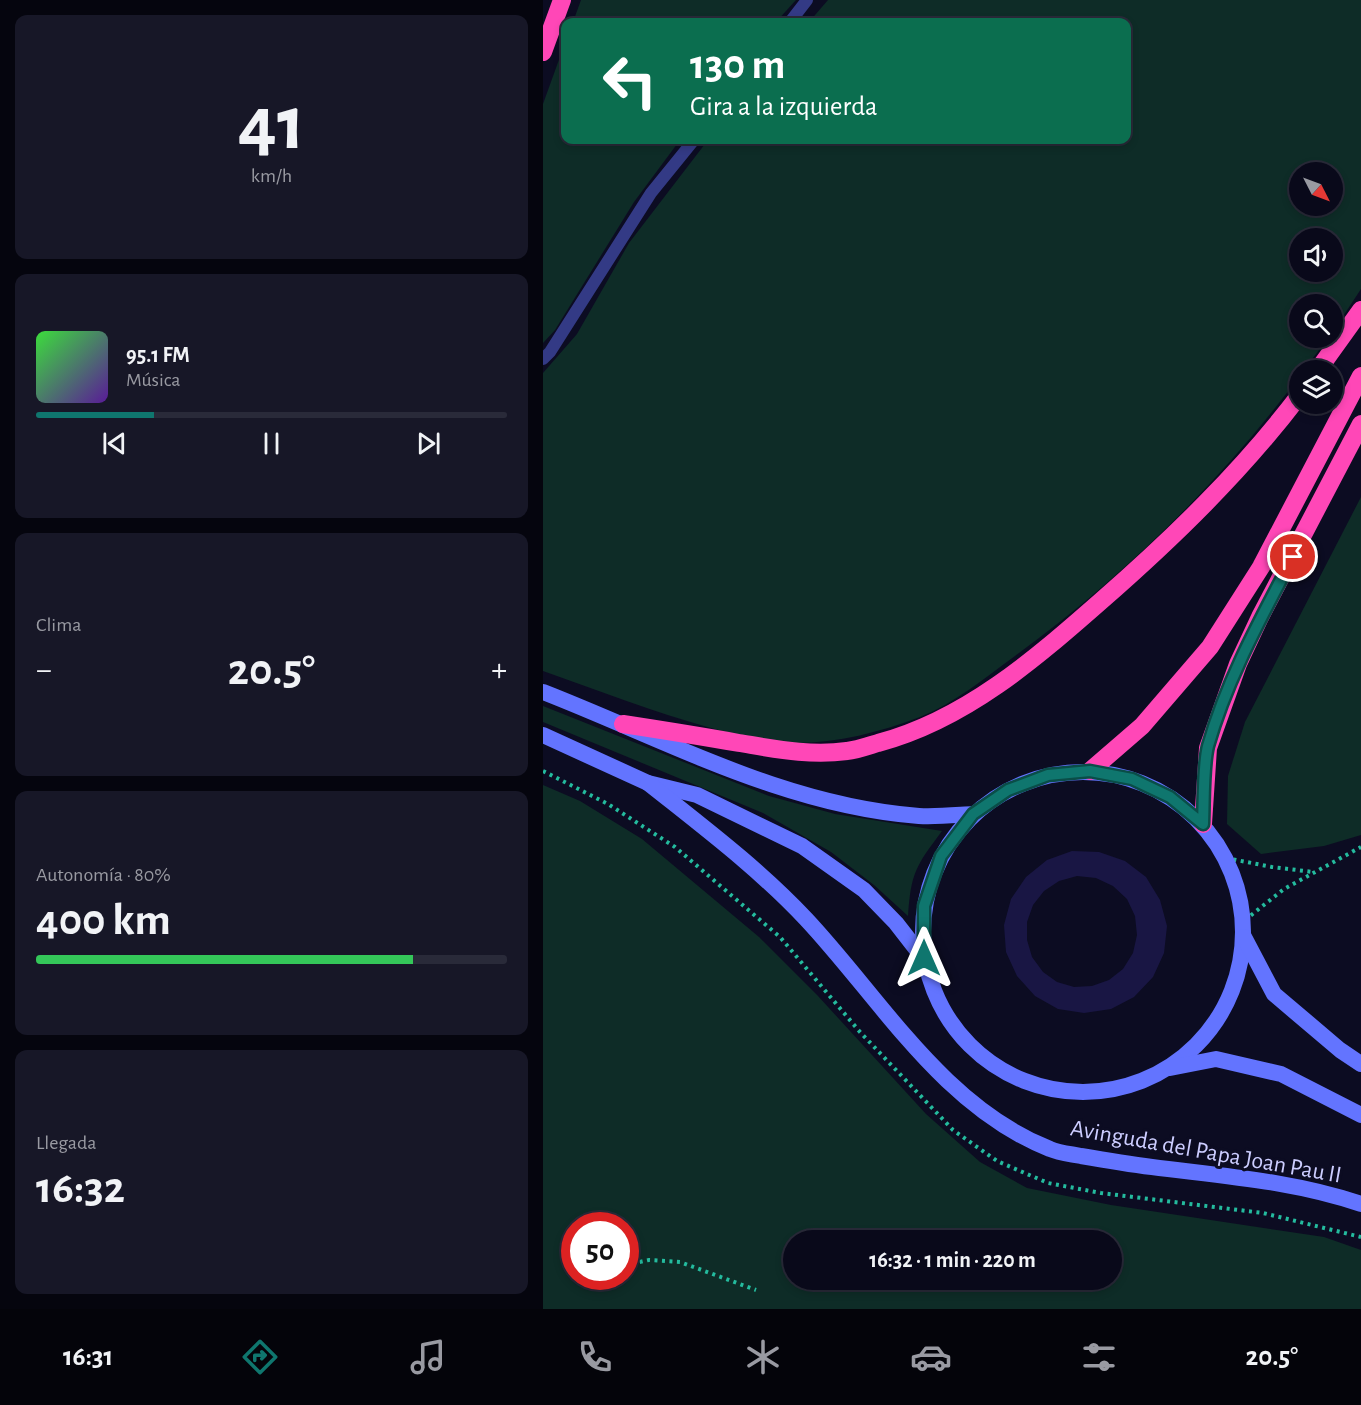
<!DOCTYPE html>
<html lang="es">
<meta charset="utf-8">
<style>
:root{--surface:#09091a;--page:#171727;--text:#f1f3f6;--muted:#999aa2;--line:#292a39;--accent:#0f766e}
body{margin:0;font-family:"Alegreya Sans",sans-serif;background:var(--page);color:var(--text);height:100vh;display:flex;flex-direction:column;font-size:22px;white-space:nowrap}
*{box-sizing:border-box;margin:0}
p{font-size:20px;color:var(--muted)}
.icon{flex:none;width:33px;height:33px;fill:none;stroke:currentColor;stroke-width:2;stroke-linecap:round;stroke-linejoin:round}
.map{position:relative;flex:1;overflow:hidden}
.drawer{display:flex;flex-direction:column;gap:15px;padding:15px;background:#05050e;width:543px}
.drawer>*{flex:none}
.banner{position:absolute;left:18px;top:18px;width:570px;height:126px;border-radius:12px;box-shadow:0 3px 9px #0003,0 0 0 2px var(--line);background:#0b6e4f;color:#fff;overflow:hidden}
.needle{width:39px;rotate:132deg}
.controls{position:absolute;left:746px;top:162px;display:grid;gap:12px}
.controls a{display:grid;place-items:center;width:54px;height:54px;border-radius:50%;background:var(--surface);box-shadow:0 3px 9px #0003,0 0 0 2px var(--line);font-size:30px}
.speed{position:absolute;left:18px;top:1212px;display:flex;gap:12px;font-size:30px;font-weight:700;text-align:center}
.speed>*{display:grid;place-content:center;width:78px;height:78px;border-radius:50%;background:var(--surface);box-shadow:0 3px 9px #0003,0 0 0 2px var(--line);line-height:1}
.speed .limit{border:9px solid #d22;background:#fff;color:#111}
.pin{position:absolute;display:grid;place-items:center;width:51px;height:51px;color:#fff;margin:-26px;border:3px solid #fff;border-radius:50%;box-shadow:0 2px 6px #0007}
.me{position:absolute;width:66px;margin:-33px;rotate:0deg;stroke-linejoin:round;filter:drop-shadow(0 0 4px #0008)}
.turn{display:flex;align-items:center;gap:21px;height:126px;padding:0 30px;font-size:27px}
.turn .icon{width:78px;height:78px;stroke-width:2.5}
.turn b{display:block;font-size:42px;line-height:51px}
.big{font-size:45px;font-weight:700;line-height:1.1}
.drawer .tile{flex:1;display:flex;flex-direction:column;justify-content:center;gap:9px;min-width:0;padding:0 21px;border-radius:12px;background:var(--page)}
.drawer .dial{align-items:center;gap:0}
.dial b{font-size:78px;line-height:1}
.song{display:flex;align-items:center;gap:18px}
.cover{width:72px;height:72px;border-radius:9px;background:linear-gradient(135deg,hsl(120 70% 55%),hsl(270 70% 35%))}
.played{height:6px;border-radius:3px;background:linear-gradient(90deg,var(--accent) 25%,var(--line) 25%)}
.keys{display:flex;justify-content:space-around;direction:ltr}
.heat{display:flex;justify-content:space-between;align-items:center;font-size:33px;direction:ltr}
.charge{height:9px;border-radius:4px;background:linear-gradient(90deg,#34c759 80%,var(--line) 0)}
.trip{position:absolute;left:240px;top:1230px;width:339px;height:60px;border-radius:30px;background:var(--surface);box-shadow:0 3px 9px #0003,0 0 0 2px var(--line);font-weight:700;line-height:60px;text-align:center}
.menu{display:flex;height:96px;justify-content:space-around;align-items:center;background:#04040a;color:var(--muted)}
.menu .icon{width:42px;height:42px}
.menu .active{color:var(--accent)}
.menu b{font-size:27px;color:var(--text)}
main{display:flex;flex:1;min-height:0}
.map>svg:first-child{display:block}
.green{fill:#0e2c27;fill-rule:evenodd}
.building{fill:#191644;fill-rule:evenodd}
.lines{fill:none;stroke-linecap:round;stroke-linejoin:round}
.path{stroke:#24bb9e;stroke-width:4;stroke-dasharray:3 4.5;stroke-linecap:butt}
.service{stroke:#333a85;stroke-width:12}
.secondary{stroke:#6374ff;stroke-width:16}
.motorway{stroke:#ff47b7;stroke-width:18}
.route-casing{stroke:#0a4d48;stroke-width:15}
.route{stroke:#0f766e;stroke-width:10}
.labels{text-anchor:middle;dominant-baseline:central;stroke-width:6;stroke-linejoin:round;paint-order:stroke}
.street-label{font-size:24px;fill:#cccdff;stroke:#0c0c22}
</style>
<main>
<section class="drawer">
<div class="tile dial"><b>41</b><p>km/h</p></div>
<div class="tile">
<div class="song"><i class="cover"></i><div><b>95.1 FM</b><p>Música</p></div></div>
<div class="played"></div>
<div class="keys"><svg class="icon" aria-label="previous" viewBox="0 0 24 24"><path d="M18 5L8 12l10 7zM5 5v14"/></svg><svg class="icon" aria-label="pause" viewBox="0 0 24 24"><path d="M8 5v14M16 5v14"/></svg><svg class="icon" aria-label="next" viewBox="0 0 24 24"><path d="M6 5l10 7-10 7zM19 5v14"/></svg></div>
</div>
<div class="tile"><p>Clima</p>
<div class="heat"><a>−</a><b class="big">20.5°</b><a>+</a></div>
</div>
<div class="tile"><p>Autonomía · 80%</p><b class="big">400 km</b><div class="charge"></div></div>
<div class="tile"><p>Llegada</p><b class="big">16:32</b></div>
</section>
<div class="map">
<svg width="818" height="1309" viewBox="0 0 818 1309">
<rect width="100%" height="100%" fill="#0c0c22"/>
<g class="green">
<polygon points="38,0 253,0 233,22 30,22"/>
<path d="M285,0h533v289l-29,44v-29h-33v34h29l-24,32h-5v7c-80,107 -176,200 -284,279 -30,22 -60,47 -95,61 -40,15 -82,26 -124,26 -28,0 -58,-8 -85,-15 -57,-16 -112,-37 -168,-57v-298l34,-39 52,-91 79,-103h419v-118h-318zM756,172h33v34h-33zM756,238h33v34h-33z"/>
<polygon points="22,43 22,140 137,140 91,202 12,330 0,343 0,104"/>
<polygon points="818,497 818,835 781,846 718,854 684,824 685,776 702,722"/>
<path d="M0,706l226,90 66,18 107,17c-26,35 -31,41 -34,85l-34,-31 -43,-33 -68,-39 -220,-91z"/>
<path d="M0,785l37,16 62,38 117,98 59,59 108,118 54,48 47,26 84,17 213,32 37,13v59h-818zM32,1226h50v50h-50zM250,1240h318v40h-318z"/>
</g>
<path class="building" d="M529,851l27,1 26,9 21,16 14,23 7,26 -3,27 -11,24 -19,20 -23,12 -27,4 -26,-4 -23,-13 -18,-20 -11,-24 -2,-27 7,-26 15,-22 21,-17zM534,876l19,2 17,8 14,13 8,17 2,19 -4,18 -10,16 -14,11 -17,6 -18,1 -17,-5 -14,-10 -11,-15 -5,-17v-18l6,-17 11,-14 15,-10z"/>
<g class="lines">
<g class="path">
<polyline points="0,771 65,804 132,847 237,937 317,1032 410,1130 454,1161 505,1183 558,1193 720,1213 818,1237"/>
<polyline points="683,858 729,867 770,872"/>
<polyline points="702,920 741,889 818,847"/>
<polyline points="82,1265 106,1260 137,1262 213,1290"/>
<polyline points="50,1286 65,1276"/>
</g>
<g class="service">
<polyline points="247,22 264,0"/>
<polyline points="0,359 7,352 108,193 151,140"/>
</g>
<g class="secondary">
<path d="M0,692c123,48 242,114 376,124 18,1 37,-1 55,-2"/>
<polyline points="0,735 105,783 154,795 259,846 321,890 353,923 381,959"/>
<circle cx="540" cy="932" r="160"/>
<path d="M105,783c54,43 110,85 158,136 75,80 137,188 244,230 9,4 21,5 31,7 23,4 47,8 71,11 70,9 142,14 209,37"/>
<polyline points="701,937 731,994 797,1050 818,1064"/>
<polyline points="627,1068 673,1059 738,1074 818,1115"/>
</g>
<g class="motorway">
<polyline points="0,52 19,0"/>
<polyline points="775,370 818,310"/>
<path d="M80,724c39,6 77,12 116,19 37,6 71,13 108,8 10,-1 21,-5 31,-8 87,-23 157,-84 223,-142 72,-63 140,-129 198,-205"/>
<polyline points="547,771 599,726 667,647 718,567 818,376"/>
<polyline points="660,824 665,748 695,664 717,617 818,424"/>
</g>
</g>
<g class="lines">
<defs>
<path id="route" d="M381,958v-52l17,-50 32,-42 35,-24 40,-15 42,-4 42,8 38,18 33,27c1,-22 0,-58 5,-78 19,-67 53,-128 85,-189"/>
</defs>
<use href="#route" class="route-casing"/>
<use href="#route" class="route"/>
</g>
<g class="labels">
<g class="street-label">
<text transform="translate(663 1152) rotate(10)">Avinguda del Papa Joan Pau II</text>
</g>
</g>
</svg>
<div class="controls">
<a><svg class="needle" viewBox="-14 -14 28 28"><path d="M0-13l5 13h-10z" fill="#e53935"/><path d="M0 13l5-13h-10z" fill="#999aa2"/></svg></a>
<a><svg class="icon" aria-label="sound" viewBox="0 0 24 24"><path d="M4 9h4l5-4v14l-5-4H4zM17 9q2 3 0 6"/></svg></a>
<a><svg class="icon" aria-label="search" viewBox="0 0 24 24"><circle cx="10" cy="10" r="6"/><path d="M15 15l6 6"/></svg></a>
<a><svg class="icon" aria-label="layers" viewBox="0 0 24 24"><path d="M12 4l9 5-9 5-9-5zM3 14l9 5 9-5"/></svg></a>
</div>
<div class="speed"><div class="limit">50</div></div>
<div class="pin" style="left:750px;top:557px;background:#d93025"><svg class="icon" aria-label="arrive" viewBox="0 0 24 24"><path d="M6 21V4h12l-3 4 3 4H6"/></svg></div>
<svg class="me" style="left:381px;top:958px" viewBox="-20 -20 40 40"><path d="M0-17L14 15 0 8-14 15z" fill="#0f766e" stroke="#fff" stroke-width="4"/></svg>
<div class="trip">16:32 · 1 min · 220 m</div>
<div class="banner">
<div class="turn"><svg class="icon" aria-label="left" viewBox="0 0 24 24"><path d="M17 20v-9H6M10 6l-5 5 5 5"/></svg><div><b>130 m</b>Gira a la izquierda</div></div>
</div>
</div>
</main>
<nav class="menu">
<b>16:31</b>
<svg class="icon active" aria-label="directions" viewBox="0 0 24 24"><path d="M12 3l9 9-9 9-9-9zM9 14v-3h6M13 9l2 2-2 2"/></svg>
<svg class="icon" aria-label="music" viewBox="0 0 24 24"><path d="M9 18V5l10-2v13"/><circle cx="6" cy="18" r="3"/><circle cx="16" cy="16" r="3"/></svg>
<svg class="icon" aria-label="phone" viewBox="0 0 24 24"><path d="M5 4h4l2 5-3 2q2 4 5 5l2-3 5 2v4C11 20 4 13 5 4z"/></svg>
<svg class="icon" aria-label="climate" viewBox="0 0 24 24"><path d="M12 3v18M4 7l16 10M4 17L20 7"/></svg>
<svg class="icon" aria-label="car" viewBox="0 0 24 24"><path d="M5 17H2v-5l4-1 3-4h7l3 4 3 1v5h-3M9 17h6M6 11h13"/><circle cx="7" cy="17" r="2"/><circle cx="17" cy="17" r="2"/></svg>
<svg class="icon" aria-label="filters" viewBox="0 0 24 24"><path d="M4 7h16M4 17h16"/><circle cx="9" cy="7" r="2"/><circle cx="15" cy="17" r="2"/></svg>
<b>20.5°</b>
</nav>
